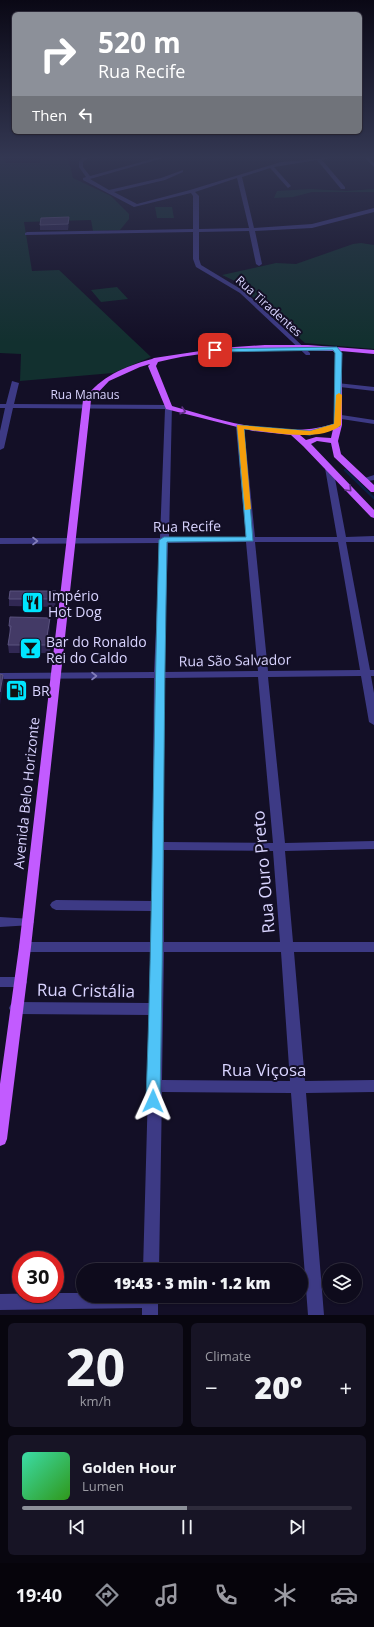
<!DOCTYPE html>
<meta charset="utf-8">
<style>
:root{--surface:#0e0b1c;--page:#171425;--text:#f1f3f6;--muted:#9b9ba3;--line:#2e2b3b;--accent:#8c9099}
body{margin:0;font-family:"Open Sans",sans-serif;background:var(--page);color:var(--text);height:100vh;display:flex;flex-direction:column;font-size:15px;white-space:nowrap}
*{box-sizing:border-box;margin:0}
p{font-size:13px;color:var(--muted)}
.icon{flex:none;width:22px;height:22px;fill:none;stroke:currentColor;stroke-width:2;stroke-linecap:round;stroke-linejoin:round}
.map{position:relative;height:1315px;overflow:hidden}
.panel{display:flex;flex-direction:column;gap:8px;padding:8px;background:#08060f;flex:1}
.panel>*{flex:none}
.top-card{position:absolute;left:12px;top:12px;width:350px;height:122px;border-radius:6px;box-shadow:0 1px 3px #0004,0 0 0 1px var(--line);background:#8c9099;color:#fff;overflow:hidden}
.controls{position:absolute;left:322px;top:1263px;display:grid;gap:8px}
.controls a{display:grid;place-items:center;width:40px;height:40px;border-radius:50%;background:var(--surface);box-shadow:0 1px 3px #0004,0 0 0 1px var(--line);font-size:20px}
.speed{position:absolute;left:12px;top:1251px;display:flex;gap:8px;font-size:20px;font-weight:700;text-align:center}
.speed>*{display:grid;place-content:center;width:52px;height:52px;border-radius:50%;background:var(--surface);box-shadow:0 1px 3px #0004,0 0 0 1px var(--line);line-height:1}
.speed .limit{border:6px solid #d22;background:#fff;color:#111}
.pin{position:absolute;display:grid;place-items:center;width:34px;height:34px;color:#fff;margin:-17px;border-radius:8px;box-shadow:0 2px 6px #0006}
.me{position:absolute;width:44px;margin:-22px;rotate:1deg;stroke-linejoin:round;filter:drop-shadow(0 0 3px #0008)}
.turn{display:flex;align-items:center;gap:14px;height:84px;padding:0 20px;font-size:18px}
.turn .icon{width:52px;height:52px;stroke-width:2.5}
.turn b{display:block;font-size:28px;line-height:34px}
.then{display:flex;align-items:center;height:38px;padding:0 20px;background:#0003;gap:8px;font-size:15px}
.big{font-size:30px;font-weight:800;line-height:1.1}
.panel .card{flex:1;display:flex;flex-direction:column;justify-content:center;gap:6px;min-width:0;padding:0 14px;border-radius:6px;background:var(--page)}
.panel .dial{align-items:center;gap:0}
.dial b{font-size:52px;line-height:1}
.song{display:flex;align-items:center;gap:12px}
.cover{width:48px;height:48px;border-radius:6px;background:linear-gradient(135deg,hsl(160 70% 55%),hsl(110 70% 35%))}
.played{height:4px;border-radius:2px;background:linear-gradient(90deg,var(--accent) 50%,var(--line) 50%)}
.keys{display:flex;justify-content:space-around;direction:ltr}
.heat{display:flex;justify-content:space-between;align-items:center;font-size:22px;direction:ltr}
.panel .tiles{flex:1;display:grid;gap:8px;grid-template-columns:1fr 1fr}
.card:last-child{grid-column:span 2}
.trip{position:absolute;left:76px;top:1263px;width:232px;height:40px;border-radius:20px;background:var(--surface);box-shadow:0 1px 3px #0004,0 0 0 1px var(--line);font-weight:800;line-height:40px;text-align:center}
.dock{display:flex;height:64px;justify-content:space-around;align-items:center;background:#06040b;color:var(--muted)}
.dock .icon{width:28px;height:28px}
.dock .selected{color:var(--accent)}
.dock b{font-size:18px;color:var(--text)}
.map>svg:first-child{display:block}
.green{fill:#12302f}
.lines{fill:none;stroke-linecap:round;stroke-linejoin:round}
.stream{stroke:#0a1f44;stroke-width:2.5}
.minor{fill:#3d3a85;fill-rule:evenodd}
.major{fill:#c25bff;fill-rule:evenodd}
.wall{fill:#312854}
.shaded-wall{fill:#1d163a}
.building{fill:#433a66;stroke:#5a527e}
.oneway{stroke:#623188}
.oneway2{stroke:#837fbc}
.route{fill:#4fc3f7;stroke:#337fa1}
.slow{fill:#f59e0b}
.labels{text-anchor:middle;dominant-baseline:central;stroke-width:4;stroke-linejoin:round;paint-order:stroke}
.far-street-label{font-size:12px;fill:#d9d4ff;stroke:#130f26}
.street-label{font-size:14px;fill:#d9d4ff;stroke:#130f26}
.poi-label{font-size:14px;fill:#d9d4ff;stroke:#130f26;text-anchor:start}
.near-street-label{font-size:17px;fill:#d9d4ff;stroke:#130f26}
</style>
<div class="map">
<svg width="374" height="1315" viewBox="0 0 374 1315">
<rect width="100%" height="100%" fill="#130f26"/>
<g class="green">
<polygon points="0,158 3,158 6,163 40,163 41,158 68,158 73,178 111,196 129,214 129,219 120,230 93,231 91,220 24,222 32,271 59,270 151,357 113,373 20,381 21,354 0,353"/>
<polygon points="310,189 347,191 374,189 374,192 312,192 293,197 274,198 277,191"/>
<polygon points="155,207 172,207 174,218 157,218"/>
<polygon points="361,243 374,245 374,349 305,343 235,281 222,275 276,263 296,264 353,244"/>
<polygon points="117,287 128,299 101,302 91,290"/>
</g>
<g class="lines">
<polyline class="stream" points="345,470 374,498"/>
<g class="minor">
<path d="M83,158h5l-5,4v5l7,9 66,-18h7l-73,21 19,11 52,-12 22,-8v2l-18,8 -51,12 23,12 53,-14 91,-28 47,-4 -6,2 23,27v2h-4l-24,-29 -43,7 17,19 -3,2 -18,-20 -28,9 12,51 58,-4 62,-16v4l-62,16 -57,3 7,33 -3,2 -3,-2 -7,-33 -50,1v27l2,6 43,26 66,62v2h-4l-66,-62 -44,-26 -3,-8v-27l-168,3v-2l2,-1 166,-3v-33l-2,-3 -57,14 -51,-27v-2l3,-1 -7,-10v-6zM237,178l12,50 -50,1v-33l-4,-4z"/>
<polygon points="365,158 369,158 374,163 374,167"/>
<path d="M12,381l7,2 -5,21 158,1 -3,132h77l-10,-110 4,-2 4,2 11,110h82l-12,-69 4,-2 4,2 13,69 28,-1v6h-28l24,128h4v6h-3l3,17v32l-5,-3 -8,-46 -93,1 17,166 89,-2v8l-89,2 8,91h81v10h-80l11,129 69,-1v12l-68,1 18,222h-16l-17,-222 -129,-1 -3,178h-16l5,-180 -2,-4 2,-4 2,-67 -134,-1 -5,-2 -2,-4 2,-4 5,-2 134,1 1,-51h-126l-5,-1 -1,-4 1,-4 5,-1h127v-31l-96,-1 -4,-2 -2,-3 2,-3 4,-2 96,1 2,-223 -154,1v-6l154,-1 6,-129 -160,1v-6h160l5,-129 -152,-1 -9,40 -4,2v-19l5,-23h-5v-4h6zM246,542l12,129 -94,1 4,-129zM255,542h83l22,128 -92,1zM258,677l15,166 -109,-1v-164zM164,850l109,1 7,91h-116zM164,952h117l9,129 -128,-1z"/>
<polygon points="337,383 374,387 374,391 340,387 337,387"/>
<polygon points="335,414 374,420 374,424 335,418"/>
<polygon points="374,475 374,480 363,482 359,480"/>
<polygon points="0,917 32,919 34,922 32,925 0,927"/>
<polygon points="0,977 20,977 25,978 27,982 25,986 20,987 0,987"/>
<polygon points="55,1293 83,1293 83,1296 158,1296 158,1315 142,1315 142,1308 0,1310 0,1294"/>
</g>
<path class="major" d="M265,345h43l66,5v4l-33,-3 1,2v72l-4,16 3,13 33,31v7h-3l-37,-35 -3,-14 -14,-2 -6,3 63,66v8l-3,-1 -68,-71 -12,-11 -38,-4 -87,-22 -18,-43 2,-2 -10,3 -31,14 -18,19 -60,547 -24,192 -2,5 -5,2v-62l19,-137 64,-547c19,-24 40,-33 69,-41l2,-1 66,-10zM265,349l68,2 3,2 -2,71c-55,16 -109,-3 -162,-18l-16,-40 2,-4c35,-9 71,-11 107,-13zM333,429l-2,9 -15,-1 -10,3 -6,-5 18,-2z"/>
</g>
<g class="wall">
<polygon points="69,223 68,230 40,230 40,225"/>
<polygon points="56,591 57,599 55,607 9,606 9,599"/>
<polygon points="50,625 49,636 51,636 51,644 50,653 9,653 8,645 10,634 9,626"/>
</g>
<g class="shaded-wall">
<polygon points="69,217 69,223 68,230 68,224"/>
<polygon points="56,591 57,599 55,607 55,599"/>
<polygon points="50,618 50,625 48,644 47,636"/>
<polygon points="51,636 51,644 50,653 50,645"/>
<polygon points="3,675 4,683 0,705 0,692"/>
</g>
<g class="building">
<polygon points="69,217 68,224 40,225 41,218"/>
<polygon points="10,591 56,591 55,599 9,599"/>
<polygon points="10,617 50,618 47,636 51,636 50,645 8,645 11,626 9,626"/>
<polygon points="0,674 3,675 0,692"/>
</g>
<defs><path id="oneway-chevron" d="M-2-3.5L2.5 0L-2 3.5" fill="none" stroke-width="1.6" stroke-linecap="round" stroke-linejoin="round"/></defs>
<g class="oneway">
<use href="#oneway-chevron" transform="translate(183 411) rotate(16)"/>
<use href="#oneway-chevron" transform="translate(349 489) rotate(46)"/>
</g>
<g class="oneway2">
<use href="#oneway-chevron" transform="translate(35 541)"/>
<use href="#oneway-chevron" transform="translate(94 676)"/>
</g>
<linearGradient id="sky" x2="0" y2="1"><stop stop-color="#0a0815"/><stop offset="0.46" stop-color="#333752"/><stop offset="1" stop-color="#333752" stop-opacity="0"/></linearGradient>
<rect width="374" height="342" fill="url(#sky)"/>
<path class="route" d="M337,347l5,6 -2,73 -30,9 -66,-6 9,112 -86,1c-4,186 -3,373 -7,559l-2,4 -5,2 -5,-2 -2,-4c7,-187 7,-374 13,-561l5,-3h82l-9,-112 73,6 24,-7 1,-71 -2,-3 -118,2 -3,-1v-2z"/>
<path class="slow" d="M339,393l3,2 -1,30c-20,18 -72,7 -97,4l7,80 -6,1 -8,-85 73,6 24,-7 2,-29z"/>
<defs>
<symbol id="restaurant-square" viewBox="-11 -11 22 22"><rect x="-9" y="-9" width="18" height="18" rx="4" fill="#00e5ff" stroke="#130f26"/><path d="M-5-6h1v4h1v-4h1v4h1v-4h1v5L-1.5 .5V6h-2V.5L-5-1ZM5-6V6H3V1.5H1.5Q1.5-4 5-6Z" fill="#111"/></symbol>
<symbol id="bar-square" viewBox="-11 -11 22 22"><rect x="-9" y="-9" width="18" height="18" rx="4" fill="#00e5ff" stroke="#130f26"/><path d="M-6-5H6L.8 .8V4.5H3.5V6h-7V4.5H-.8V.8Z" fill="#111"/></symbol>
<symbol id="fuel-square" viewBox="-11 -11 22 22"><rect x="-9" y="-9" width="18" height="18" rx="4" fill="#00e5ff" stroke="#130f26"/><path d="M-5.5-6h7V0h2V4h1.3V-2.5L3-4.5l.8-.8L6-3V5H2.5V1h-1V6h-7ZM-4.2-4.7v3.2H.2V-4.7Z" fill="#111"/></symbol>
</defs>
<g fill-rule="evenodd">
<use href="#restaurant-square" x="20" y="590" width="25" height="25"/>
<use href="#bar-square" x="18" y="636" width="25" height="25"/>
<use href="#fuel-square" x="4" y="678" width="25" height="25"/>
</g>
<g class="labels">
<g class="far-street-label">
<text transform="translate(269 306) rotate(42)">Rua Tiradentes</text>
<text x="85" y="394">Rua Manaus</text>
</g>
<g class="street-label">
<text transform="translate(187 526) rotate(-1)">Rua Recife</text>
<text transform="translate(235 660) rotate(-1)">Rua São Salvador</text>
<text transform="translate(26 793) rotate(-84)">Avenida Belo Horizonte</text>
</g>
<g class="poi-label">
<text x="48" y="595">Império<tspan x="48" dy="16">Hot Dog</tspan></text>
<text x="46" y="641">Bar do Ronaldo<tspan x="46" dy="16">Rei do Caldo</tspan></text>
<text x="32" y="690">BR</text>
</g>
<g class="near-street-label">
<text transform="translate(263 872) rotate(-95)">Rua Ouro Preto</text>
<text transform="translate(86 990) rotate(1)">Rua Cristália</text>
<text x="264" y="1069">Rua Viçosa</text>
</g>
</g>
</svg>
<div class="controls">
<a><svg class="icon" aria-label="layers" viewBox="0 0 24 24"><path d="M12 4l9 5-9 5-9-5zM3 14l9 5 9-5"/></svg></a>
</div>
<div class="speed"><div class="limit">30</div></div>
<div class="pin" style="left:215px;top:350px;background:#d93025"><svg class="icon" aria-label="arrive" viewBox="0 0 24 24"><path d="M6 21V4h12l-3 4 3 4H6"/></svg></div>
<svg class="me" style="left:153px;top:1101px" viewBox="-20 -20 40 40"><path d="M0-17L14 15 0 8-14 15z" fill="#4fc3f7" stroke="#fff" stroke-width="4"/></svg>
<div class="trip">19:43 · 3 min · 1.2 km</div>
<div class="top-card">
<div class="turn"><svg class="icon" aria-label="right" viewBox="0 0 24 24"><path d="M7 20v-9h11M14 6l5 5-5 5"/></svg><div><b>520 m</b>Rua Recife</div></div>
<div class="then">Then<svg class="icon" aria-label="left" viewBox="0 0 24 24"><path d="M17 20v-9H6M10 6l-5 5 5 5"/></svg></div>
</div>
</div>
<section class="panel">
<div class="tiles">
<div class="card dial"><b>20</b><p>km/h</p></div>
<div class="card"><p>Climate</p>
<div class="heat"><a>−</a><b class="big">20°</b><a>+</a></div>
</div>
<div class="card">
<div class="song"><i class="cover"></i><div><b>Golden Hour</b><p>Lumen</p></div></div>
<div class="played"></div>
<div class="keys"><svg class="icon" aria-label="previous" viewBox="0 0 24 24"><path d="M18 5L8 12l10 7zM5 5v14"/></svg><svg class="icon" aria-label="pause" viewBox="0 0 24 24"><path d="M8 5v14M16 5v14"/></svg><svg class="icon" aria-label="next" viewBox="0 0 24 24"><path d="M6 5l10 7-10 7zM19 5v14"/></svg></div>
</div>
</div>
</section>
<nav class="dock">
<b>19:40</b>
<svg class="icon selected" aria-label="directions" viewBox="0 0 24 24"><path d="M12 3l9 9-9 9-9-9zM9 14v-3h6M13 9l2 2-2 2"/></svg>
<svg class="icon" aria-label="music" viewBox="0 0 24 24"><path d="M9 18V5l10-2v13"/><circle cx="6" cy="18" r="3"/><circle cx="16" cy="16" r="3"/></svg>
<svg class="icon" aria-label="phone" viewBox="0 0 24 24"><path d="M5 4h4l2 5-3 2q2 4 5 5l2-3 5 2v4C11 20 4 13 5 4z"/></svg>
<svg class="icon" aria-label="climate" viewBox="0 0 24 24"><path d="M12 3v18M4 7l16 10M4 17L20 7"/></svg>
<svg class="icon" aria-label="car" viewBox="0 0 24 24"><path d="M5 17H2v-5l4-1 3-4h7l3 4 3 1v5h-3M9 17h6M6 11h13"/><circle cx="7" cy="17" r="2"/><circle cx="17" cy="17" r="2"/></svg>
</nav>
